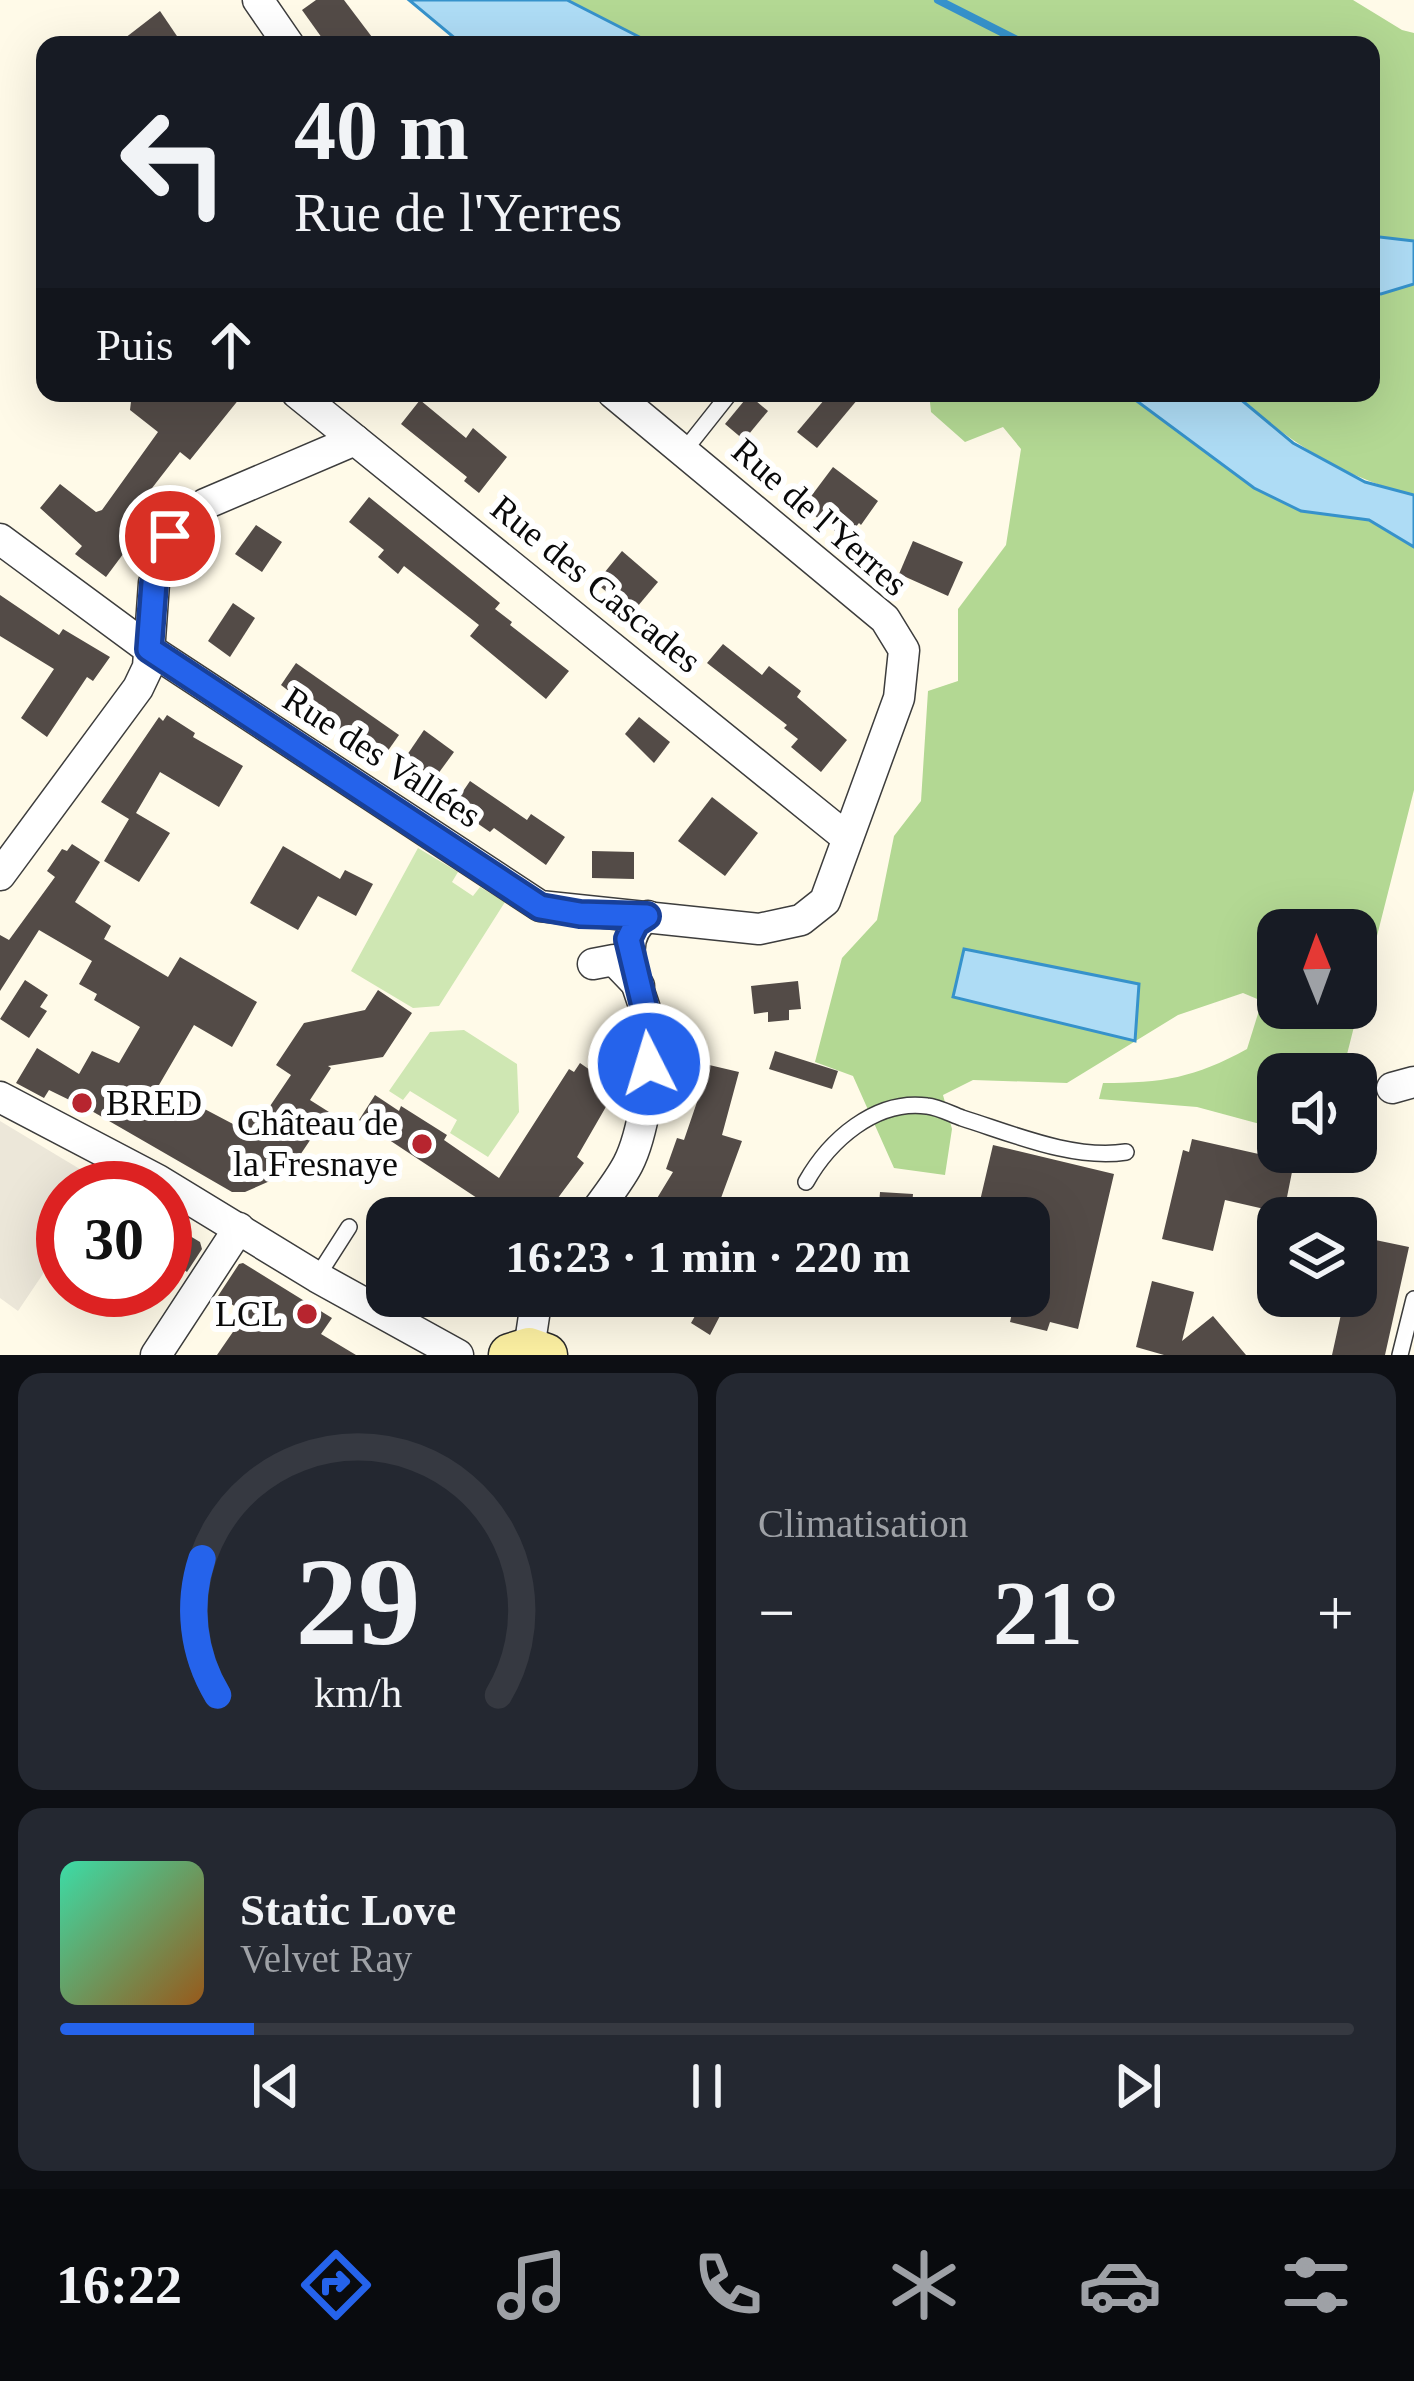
<!DOCTYPE html>
<html lang="fr">
<meta charset="utf-8">
<style>
:root{--surface:#171b24;--page:#242831;--text:#f1f3f6;--muted:#9ea1a6;--line:#363941;--accent:#2563eb}
body{margin:0;font-family:Georgia,serif;background:var(--page);color:var(--text);height:100vh;display:flex;flex-direction:column;font-size:45px;white-space:nowrap}
*{box-sizing:border-box;margin:0}
p{font-size:39px;color:var(--muted)}
.icon{flex:none;width:66px;height:66px;fill:none;stroke:currentColor;stroke-width:2;stroke-linecap:round;stroke-linejoin:round}
.map{position:relative;height:1355px;overflow:hidden}
.drawer{display:flex;flex-direction:column;gap:18px;padding:18px;background:#0d0f14;flex:1}
.drawer>*{flex:none}
.hud{position:absolute;left:36px;top:36px;width:1344px;height:366px;border-radius:24px;box-shadow:0 12px 48px #0002;background:#171b24;color:var(--text);overflow:hidden}
.needle{width:78px;rotate:359deg}
.buttons{position:absolute;left:1257px;top:909px;display:grid;gap:24px}
.buttons a{display:grid;place-items:center;width:120px;height:120px;border-radius:24px;background:var(--surface);box-shadow:0 12px 48px #0002;font-size:60px}
.speed{position:absolute;left:36px;top:1161px;display:flex;gap:24px;font-size:60px;font-weight:700;text-align:center}
.speed>*{display:grid;place-content:center;width:156px;height:156px;border-radius:50%;background:var(--surface);box-shadow:0 12px 48px #0002;line-height:1}
.speed .limit{border:18px solid #d22;background:#fff;color:#111}
.pin{position:absolute;display:grid;place-items:center;width:102px;height:102px;color:#fff;margin:-51px;border:6px solid #fff;border-radius:50%;box-shadow:0 3px 12px #0007}
.me{position:absolute;width:132px;margin:-66px;rotate:355deg;stroke-linejoin:round;filter:drop-shadow(0 0 9px #0008)}
.turn{display:flex;align-items:center;gap:42px;height:252px;padding:0 60px;font-size:54px}
.turn .icon{width:156px;height:156px;stroke-width:2.5}
.turn b{display:block;font-size:84px;line-height:102px}
.then{display:flex;align-items:center;height:114px;padding:0 60px;background:#0003;gap:24px;font-size:45px}
.big{font-size:90px;font-weight:700;line-height:1.1}
.drawer .tile{flex:1;display:flex;flex-direction:column;justify-content:center;gap:18px;min-width:0;padding:0 42px;border-radius:24px;background:var(--page)}
.drawer .dial{align-items:center;gap:0}
.dial svg{height:312px;overflow:visible;fill:none;stroke:var(--line);stroke-width:7;stroke-linecap:round;text-anchor:middle}
.dial text{fill:var(--text);stroke:none}
.song{display:flex;align-items:center;gap:36px}
.cover{width:144px;height:144px;border-radius:18px;background:linear-gradient(135deg,hsl(160 70% 55%),hsl(30 70% 35%))}
.played{height:12px;border-radius:6px;background:linear-gradient(90deg,var(--accent) 15%,var(--line) 15%)}
.keys{display:flex;justify-content:space-around;direction:ltr}
.heat{display:flex;justify-content:space-between;align-items:center;font-size:66px;direction:ltr}
.drawer .tiles{flex:1;display:grid;gap:18px;grid-template-columns:1fr 1fr}
.tile:last-child{grid-column:span 2}
.trip{position:absolute;left:366px;top:1197px;width:684px;height:120px;border-radius:24px;background:var(--surface);box-shadow:0 12px 48px #0002;font-weight:700;line-height:120px;text-align:center}
.tabs{display:flex;height:192px;justify-content:space-around;align-items:center;background:#090b0e;color:var(--muted)}
.tabs .icon{width:84px;height:84px}
.tabs .selected{color:var(--accent)}
.tabs b{font-size:54px;color:var(--text)}
.map>svg:first-child{display:block}
.green{fill:#cfe7b3}
.forest{fill:#b3d893;fill-rule:evenodd}
.plaza{fill:#ece7d9}
.water{fill:#aedcf5;stroke:#3692cb;stroke-width:3}
.lines{fill:none;stroke-linecap:round;stroke-linejoin:round}
.stream{stroke:#3692cb;stroke-width:8}
.building{fill:#534b47}
.lane-casing{stroke:#3d3d3d;stroke-width:18}
.street-casing{stroke:#3d3d3d;stroke-width:33}
.secondary-casing{stroke:#2c2c2c;stroke-width:45}
.lane{stroke:#fff;stroke-width:15}
.street{stroke:#fff;stroke-width:30}
.secondary{stroke:#fef2a3;stroke-width:42}
.route-casing{stroke:#184099;stroke-width:30}
.route{stroke:#2563eb;stroke-width:21}
.poi-dot{fill:#b7252f;stroke:#fff;stroke-width:4.5}
.labels{text-anchor:middle;dominant-baseline:central;stroke-width:12;stroke-linejoin:round;paint-order:stroke}
.street-label{font-size:36px;fill:#0a0a0a;stroke:#fff}
.poi-label{font-size:36px;fill:#0a0a0a;stroke:#fff;text-anchor:end}
</style>
<div class="map">
<svg width="1414" height="1355" viewBox="0 0 1414 1355">
<rect width="100%" height="100%" fill="#fffae8"/>
<g class="green">
<polygon points="418,848 458,872 452,882 473,896 480,887 505,902 439,1006 413,1008 351,971"/>
<polygon points="464,1030 517,1064 519,1112 488,1157 450,1133 457,1120 410,1091 403,1100 389,1091 430,1032"/>
</g>
<g class="forest">
<polygon points="567,0 1353,0 1402,30 1414,33 1414,241 1371,236 1371,45 655,45"/>
<path d="M1414,284v211c-78,-20 -121,-52 -181,-102h138v-100l10,1z"/>
<path d="M929,393h197l128,95 38,19 77,13 45,27v243l-72,284h-64v55l-81,-22 -98,-8 4,-16c60,0 91,-5 144,-34l15,-48 -19,-8 -65,22 -111,68 -94,-3 -30,15 9,34 -7,46 -51,-7 -41,-92 -38,-14 27,-104 35,-38 17,-84 27,-35 7,-110 30,-10v-72l48,-64 15,-96 -18,-22 -38,15 -34,-30zM1278,930h78v78h-78z"/>
</g>
<polygon class="plaza" points="0,1121 103,1183 99,1188 63,1188 63,1244 18,1311 0,1298"/>
<g class="water">
<polygon points="409,0 567,0 655,45 463,45"/>
<polygon points="1371,236 1414,241 1414,284 1381,294 1371,293"/>
<polygon points="1126,393 1233,393 1293,443 1365,482 1414,495 1414,547 1369,520 1301,511 1254,488"/>
<polygon points="964,949 1139,984 1135,1041 953,997"/>
</g>
<g class="lines">
<polyline class="stream" points="938,0 1027,45"/>
</g>
<g class="building">
<polygon points="316,0 344,0 378,45 327,45 302,10"/>
<polygon points="160,11 183,45 116,45"/>
<polygon points="132,393 244,393 190,460 180,452 121,528 135,538 106,577 75,554 82,546 40,508 60,484 96,512 102,510 158,432 130,410"/>
<polygon points="830,393 863,393 817,448 797,432"/>
<polygon points="749,395 768,411 744,440 725,424"/>
<polygon points="420,400 466,438 473,428 507,457 479,493 464,481 467,477 401,424"/>
<polygon points="833,467 878,501 861,525 859,523 846,539 803,507"/>
<polygon points="369,497 500,603 495,609 512,622 510,625 569,671 546,699 470,636 479,625 404,566 398,574 378,557 384,550 349,522"/>
<polygon points="256,525 282,542 262,572 235,554"/>
<polygon points="913,541 963,562 948,596 899,574"/>
<polygon points="622,551 658,582 632,613 596,583"/>
<polygon points="0,595 59,635 63,629 110,657 93,681 87,677 47,737 21,718 54,669 0,636"/>
<polygon points="233,603 255,618 230,657 208,641"/>
<polygon points="723,644 762,675 769,666 801,691 797,697 847,740 821,772 791,747 798,739 784,728 787,725 707,663"/>
<polygon points="296,663 399,735 380,762 281,685"/>
<polygon points="167,715 195,733 193,737 243,766 219,807 160,772 136,813 170,833 139,882 104,861 129,819 101,802 159,717 163,721"/>
<polygon points="639,717 670,742 654,763 625,734"/>
<polygon points="424,730 454,752 435,778 405,758"/>
<polygon points="470,781 527,820 531,814 565,837 546,865 494,828 490,832 474,821 472,824 451,809"/>
<polygon points="712,797 758,833 725,876 678,841"/>
<polygon points="72,844 100,862 75,902 111,926 104,939 168,977 180,957 257,1002 232,1047 194,1025 159,1085 233,1124 266,1112 291,1075 276,1065 304,1023 365,1010 378,990 412,1013 383,1057 328,1066 331,1068 310,1100 329,1112 288,1173 245,1192 232,1192 90,1110 49,1090 44,1098 16,1083 37,1048 79,1074 92,1051 119,1063 140,1027 94,1000 97,994 79,984 92,961 39,930 0,991 0,935 9,940 55,877 47,871 62,849 67,851"/>
<polygon points="283,846 340,879 345,870 373,884 356,916 318,896 298,930 250,903"/>
<polygon points="592,851 634,852 634,879 592,878"/>
<polygon points="25,980 48,995 40,1007 47,1011 29,1038 0,1019"/>
<polygon points="798,981 801,1009 789,1010 789,1020 768,1022 768,1012 754,1014 751,986"/>
<polygon points="775,1051 838,1071 832,1089 769,1069"/>
<polygon points="580,1063 613,1086 607,1096 611,1098 577,1157 584,1163 543,1218 495,1218 477,1198 359,1120 375,1095 399,1111 401,1106 447,1135 444,1140 499,1178 569,1069 574,1072"/>
<polygon points="705,1064 739,1072 722,1135 742,1141 721,1198 727,1200 721,1218 645,1218 673,1172 666,1169 677,1138 684,1140 698,1099 695,1098"/>
<polygon points="1192,1139 1294,1162 1286,1202 1280,1209 1273,1211 1225,1200 1213,1251 1162,1239 1183,1150 1189,1152"/>
<polygon points="993,1145 1114,1174 1078,1329 1050,1322 1047,1331 1010,1322 1016,1296 1029,1296 1029,1218 976,1218"/>
<polygon points="880,1192 913,1194 911,1218 878,1218"/>
<polygon points="165,1221 200,1242 202,1249 187,1272 165,1256"/>
<polygon points="1356,1236 1409,1247 1385,1355 1332,1355 1345,1296 1356,1296"/>
<polygon points="243,1263 332,1318 321,1334 356,1355 217,1355 246,1313 218,1296 239,1264"/>
<polygon points="1152,1281 1194,1292 1182,1341 1213,1316 1246,1355 1164,1355 1136,1347"/>
<polygon points="661,1296 720,1296 713,1306 722,1312 710,1335 691,1323 695,1316"/>
</g>
<g class="lines">
<defs>
<g id="lane">
<polyline points="684,451 730,393"/>
<path d="M806,1182c23,-41 69,-83 121,-76 11,1 24,8 35,12 51,16 111,42 164,34"/>
<polyline points="317,1277 349,1227"/>
<polyline points="1400,1355 1414,1299"/>
</g>
<g id="street">
<polyline points="258,0 289,45"/>
<polyline points="297,393 846,837"/>
<polyline points="0,539 149,649 540,906 759,929 801,920 825,901 899,698 904,650 885,619 613,393"/>
<polyline points="0,875 138,688 148,667 154,583 170,535 205,504 355,440"/>
<polyline points="593,964 614,960 639,986"/>
<polyline points="1392,1088 1414,1082"/>
<polyline points="0,1097 158,1180 317,1277 458,1355"/>
<path d="M591,1218c12,-17 27,-35 37,-54 15,-29 25,-95 23,-128 -2,-38 -45,-93 -3,-120"/>
<polyline points="529,1349 537,1296"/>
<polyline points="156,1355 239,1228"/>
</g>
<polyline id="secondary" points="510,1355 529,1349 546,1355"/>
</defs>
<use href="#lane" class="lane-casing"/>
<use href="#street" class="street-casing"/>
<use href="#secondary" class="secondary-casing"/>
<use href="#lane" class="lane"/>
<use href="#street" class="street"/>
<use href="#secondary" class="secondary"/>
</g>
<g class="lines">
<defs>
<polyline id="route" points="170,536 154,583 149,649 540,907 580,914 647,916 636,923 628,939 651,1035 649,1064"/>
</defs>
<use href="#route" class="route-casing"/>
<use href="#route" class="route"/>
</g>
<g class="poi-dot">
<circle cx="82" cy="1103" r="12"/>
<circle cx="422" cy="1144" r="12"/>
<circle cx="307" cy="1314" r="12"/>
</g>
<g class="labels">
<g class="street-label">
<text transform="translate(820 517) rotate(41)">Rue de l'Yerres</text>
<text transform="translate(596 584) rotate(39)">Rue des Cascades</text>
<text transform="translate(382 757) rotate(33)">Rue des Vallées</text>
</g>
<g class="poi-label">
<text x="106" y="1103" text-anchor="start">BRED</text>
<text x="398" y="1123">Château de<tspan x="398" dy="41">la Fresnaye</tspan></text>
<text x="283" y="1314">LCL</text>
</g>
</g>
</svg>
<div class="buttons">
<a><svg class="needle" viewBox="-14 -14 28 28"><path d="M0-13l5 13h-10z" fill="#e53935"/><path d="M0 13l5-13h-10z" fill="#9ea1a6"/></svg></a>
<a><svg class="icon" aria-label="sound" viewBox="0 0 24 24"><path d="M4 9h4l5-4v14l-5-4H4zM17 9q2 3 0 6"/></svg></a>
<a><svg class="icon" aria-label="layers" viewBox="0 0 24 24"><path d="M12 4l9 5-9 5-9-5zM3 14l9 5 9-5"/></svg></a>
</div>
<div class="speed"><div class="limit">30</div></div>
<div class="pin" style="left:170px;top:536px;background:#d93025"><svg class="icon" aria-label="arrive" viewBox="0 0 24 24"><path d="M6 21V4h12l-3 4 3 4H6"/></svg></div>
<svg class="me" style="left:649px;top:1064px" viewBox="-20 -20 40 40"><circle r="17" fill="#2563eb" stroke="#fff" stroke-width="3"/><path d="M0-11L8 9 0 5-8 9z" fill="#fff"/></svg>
<div class="trip">16:23 · 1 min · 220 m</div>
<div class="hud">
<div class="turn"><svg class="icon" aria-label="left" viewBox="0 0 24 24"><path d="M17 20v-9H6M10 6l-5 5 5 5"/></svg><div><b>40 m</b>Rue de l'Yerres</div></div>
<div class="then">Puis<svg class="icon" aria-label="ahead" viewBox="0 0 24 24"><path d="M12 20V5M6 11l6-6 6 6"/></svg></div>
</div>
</div>
<section class="drawer">
<div class="tiles">
<div class="tile dial"><svg viewBox="0 0 100 80">
<path d="M14 69A42 42 0 1 1 86 69"/>
<path d="M14 69A42 42 0 0 1 10 34" stroke="#2563eb"/>
<text x="50" y="56" font-size="32" font-weight="700">29</text>
<text x="50" y="72" font-size="11">km/h</text>
</svg></div>
<div class="tile"><p>Climatisation</p>
<div class="heat"><a>−</a><b class="big">21°</b><a>+</a></div>
</div>
<div class="tile">
<div class="song"><i class="cover"></i><div><b>Static Love</b><p>Velvet Ray</p></div></div>
<div class="played"></div>
<div class="keys"><svg class="icon" aria-label="previous" viewBox="0 0 24 24"><path d="M18 5L8 12l10 7zM5 5v14"/></svg><svg class="icon" aria-label="pause" viewBox="0 0 24 24"><path d="M8 5v14M16 5v14"/></svg><svg class="icon" aria-label="next" viewBox="0 0 24 24"><path d="M6 5l10 7-10 7zM19 5v14"/></svg></div>
</div>
</div>
</section>
<nav class="tabs">
<b>16:22</b>
<svg class="icon selected" aria-label="directions" viewBox="0 0 24 24"><path d="M12 3l9 9-9 9-9-9zM9 14v-3h6M13 9l2 2-2 2"/></svg>
<svg class="icon" aria-label="music" viewBox="0 0 24 24"><path d="M9 18V5l10-2v13"/><circle cx="6" cy="18" r="3"/><circle cx="16" cy="16" r="3"/></svg>
<svg class="icon" aria-label="phone" viewBox="0 0 24 24"><path d="M5 4h4l2 5-3 2q2 4 5 5l2-3 5 2v4C11 20 4 13 5 4z"/></svg>
<svg class="icon" aria-label="climate" viewBox="0 0 24 24"><path d="M12 3v18M4 7l16 10M4 17L20 7"/></svg>
<svg class="icon" aria-label="car" viewBox="0 0 24 24"><path d="M5 17H2v-5l4-1 3-4h7l3 4 3 1v5h-3M9 17h6M6 11h13"/><circle cx="7" cy="17" r="2"/><circle cx="17" cy="17" r="2"/></svg>
<svg class="icon" aria-label="filters" viewBox="0 0 24 24"><path d="M4 7h16M4 17h16"/><circle cx="9" cy="7" r="2"/><circle cx="15" cy="17" r="2"/></svg>
</nav>
